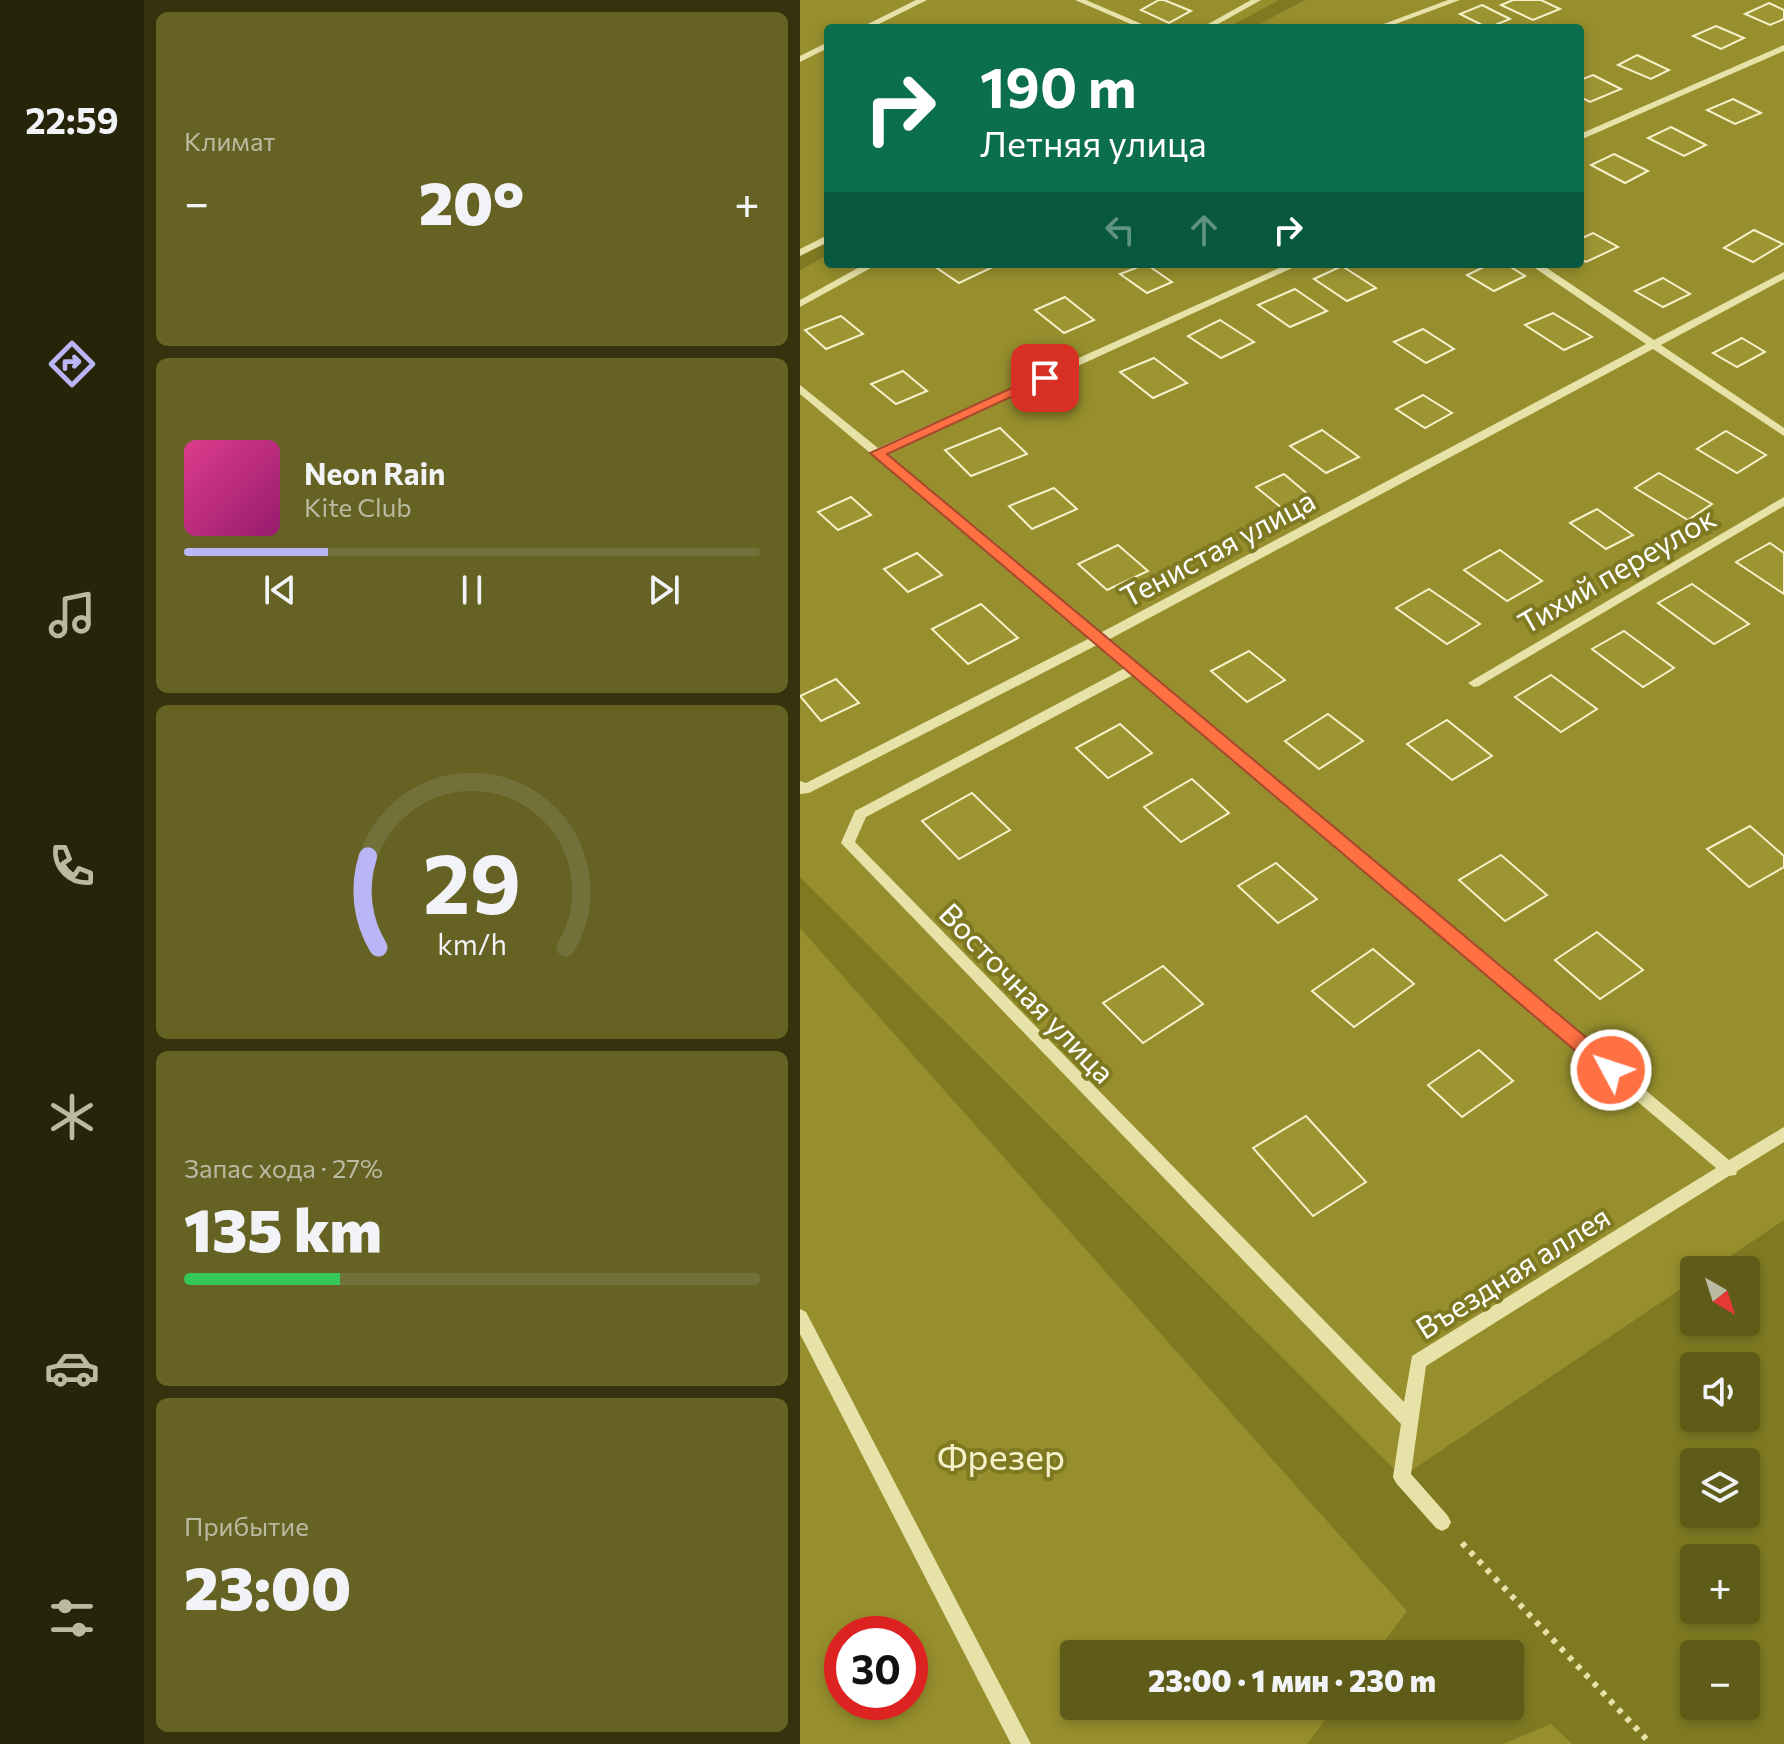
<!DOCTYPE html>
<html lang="ru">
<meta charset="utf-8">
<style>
:root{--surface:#5f5c1a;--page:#656223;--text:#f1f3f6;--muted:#babaa2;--line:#737139;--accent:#bab5f4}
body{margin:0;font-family:Commissioner,sans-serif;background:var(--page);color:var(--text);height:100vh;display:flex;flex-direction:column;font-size:30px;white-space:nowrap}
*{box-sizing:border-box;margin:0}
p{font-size:26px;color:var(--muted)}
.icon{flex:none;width:44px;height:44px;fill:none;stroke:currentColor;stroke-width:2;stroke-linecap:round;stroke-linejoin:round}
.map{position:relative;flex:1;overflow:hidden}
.sheet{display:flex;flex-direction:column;gap:12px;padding:12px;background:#34330e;width:656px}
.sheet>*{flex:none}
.guide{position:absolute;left:24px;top:24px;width:760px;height:244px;border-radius:8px;box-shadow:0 4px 12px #0003;background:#0b6e4f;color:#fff;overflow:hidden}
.needle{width:52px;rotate:141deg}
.tools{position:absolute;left:880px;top:1256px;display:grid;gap:16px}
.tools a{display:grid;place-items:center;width:80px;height:80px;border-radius:8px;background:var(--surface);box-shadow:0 4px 12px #0003;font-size:40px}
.speed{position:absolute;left:24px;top:1616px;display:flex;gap:16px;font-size:40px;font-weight:700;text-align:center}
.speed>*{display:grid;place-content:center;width:104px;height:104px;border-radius:50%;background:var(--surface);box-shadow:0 4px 12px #0003;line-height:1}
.speed .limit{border:12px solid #d22;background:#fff;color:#111}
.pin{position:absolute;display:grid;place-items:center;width:68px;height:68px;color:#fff;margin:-34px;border-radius:16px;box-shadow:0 4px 12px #0006}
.me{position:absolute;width:88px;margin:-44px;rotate:310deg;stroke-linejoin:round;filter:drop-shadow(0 0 6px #0008)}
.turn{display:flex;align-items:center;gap:28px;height:168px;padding:0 24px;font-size:36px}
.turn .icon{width:104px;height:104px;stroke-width:2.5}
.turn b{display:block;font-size:56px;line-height:68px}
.lanes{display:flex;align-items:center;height:76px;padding:0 24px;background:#0003;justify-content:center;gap:40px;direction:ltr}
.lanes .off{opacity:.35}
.big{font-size:60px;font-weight:800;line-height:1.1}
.sheet .widget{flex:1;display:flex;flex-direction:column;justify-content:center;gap:12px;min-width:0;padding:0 28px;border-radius:12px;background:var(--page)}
.sheet .dial{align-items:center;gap:0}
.dial svg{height:208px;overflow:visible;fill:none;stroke:var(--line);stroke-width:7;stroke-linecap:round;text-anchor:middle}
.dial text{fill:var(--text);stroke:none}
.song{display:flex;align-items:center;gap:24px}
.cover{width:96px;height:96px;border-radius:12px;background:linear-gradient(135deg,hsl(330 70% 55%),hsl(320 70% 35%))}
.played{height:8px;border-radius:4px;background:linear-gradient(90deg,var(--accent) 25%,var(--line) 25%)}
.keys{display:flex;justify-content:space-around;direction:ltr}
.heat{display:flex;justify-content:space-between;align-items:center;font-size:44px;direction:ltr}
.charge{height:12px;border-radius:6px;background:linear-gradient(90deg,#34c759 27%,var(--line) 0)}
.trip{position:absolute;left:260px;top:1640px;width:464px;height:80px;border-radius:8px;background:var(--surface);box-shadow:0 4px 12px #0003;font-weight:800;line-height:80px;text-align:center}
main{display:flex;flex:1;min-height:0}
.tab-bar{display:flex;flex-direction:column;width:144px;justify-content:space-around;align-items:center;background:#26250a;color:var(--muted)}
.tab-bar .icon{width:56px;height:56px}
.tab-bar .active{color:var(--accent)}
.tab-bar b{font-size:36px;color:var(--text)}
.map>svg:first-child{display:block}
.green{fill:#978f2d;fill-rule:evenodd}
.building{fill:#9c9532;stroke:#f5f2cb;stroke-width:2}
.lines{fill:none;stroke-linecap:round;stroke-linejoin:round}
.path{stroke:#e7e2a8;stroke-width:6;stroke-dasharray:5 7;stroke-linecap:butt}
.minor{fill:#e7e2a8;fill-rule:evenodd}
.route{fill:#ff7043;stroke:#a6492c;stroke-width:2}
.labels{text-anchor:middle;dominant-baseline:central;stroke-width:8;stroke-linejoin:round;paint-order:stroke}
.street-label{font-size:30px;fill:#fff;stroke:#7f7a22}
.near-park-label{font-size:36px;fill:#f5f2cb;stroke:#7f7a22}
</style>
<main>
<nav class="tab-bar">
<b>22:59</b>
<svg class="icon active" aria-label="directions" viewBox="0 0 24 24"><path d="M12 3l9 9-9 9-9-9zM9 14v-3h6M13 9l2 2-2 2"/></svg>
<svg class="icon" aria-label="music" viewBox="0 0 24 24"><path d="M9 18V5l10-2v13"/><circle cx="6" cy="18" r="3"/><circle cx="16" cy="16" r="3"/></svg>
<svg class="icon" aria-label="phone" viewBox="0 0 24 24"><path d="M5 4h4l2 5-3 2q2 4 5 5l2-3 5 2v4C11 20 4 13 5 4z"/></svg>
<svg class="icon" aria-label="climate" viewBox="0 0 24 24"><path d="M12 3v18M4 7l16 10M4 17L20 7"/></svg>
<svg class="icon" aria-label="car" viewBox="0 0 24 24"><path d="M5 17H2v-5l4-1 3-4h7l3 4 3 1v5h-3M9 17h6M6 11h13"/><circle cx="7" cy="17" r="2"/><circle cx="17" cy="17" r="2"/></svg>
<svg class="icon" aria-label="filters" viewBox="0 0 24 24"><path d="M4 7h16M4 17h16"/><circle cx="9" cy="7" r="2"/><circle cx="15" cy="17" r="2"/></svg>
</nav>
<section class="sheet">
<div class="widget"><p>Климат</p>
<div class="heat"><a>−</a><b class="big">20°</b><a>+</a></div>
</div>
<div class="widget">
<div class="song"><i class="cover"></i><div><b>Neon Rain</b><p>Kite Club</p></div></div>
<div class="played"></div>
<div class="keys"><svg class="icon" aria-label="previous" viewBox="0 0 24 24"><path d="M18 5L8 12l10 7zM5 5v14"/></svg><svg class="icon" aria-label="pause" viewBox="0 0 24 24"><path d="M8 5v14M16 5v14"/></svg><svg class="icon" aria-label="next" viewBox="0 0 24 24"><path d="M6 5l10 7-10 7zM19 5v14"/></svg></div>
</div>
<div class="widget dial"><svg viewBox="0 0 100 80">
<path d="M14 69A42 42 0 1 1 86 69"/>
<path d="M14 69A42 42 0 0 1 10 34" stroke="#bab5f4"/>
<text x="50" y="56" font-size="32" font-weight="700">29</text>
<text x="50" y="72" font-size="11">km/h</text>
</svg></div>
<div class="widget"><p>Запас хода · 27%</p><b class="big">135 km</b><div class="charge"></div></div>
<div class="widget"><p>Прибытие</p><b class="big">23:00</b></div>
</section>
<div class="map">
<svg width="984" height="1744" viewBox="0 0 984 1744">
<rect width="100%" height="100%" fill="#7f7a22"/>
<g class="green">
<polygon points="0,0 479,0 427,28 28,28 28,240 0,254"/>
<polygon points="505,0 984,0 984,1220 910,1270 894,1270 894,1280 602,1477 0,877 0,270 28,255 28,264 780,264 780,28 452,28"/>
<path d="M0,928l607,683 -32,43h-301v52h262l-29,38h-507zM42,1634h68v68h-68z"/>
<polygon points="751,1724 772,1744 703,1744"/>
</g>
<g class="building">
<polygon points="359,0 364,0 391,11 369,23 341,10"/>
<polygon points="713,0 741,0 760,9 733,20 701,5"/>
<polygon points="969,3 984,10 984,19 970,25 945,14"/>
<polygon points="682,5 710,19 688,28 660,14"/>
<polygon points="916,26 944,38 921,49 893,36"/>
<polygon points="837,55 869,70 851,79 818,65"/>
<polygon points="793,75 821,89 790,102 780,97 780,80"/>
<polygon points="933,99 961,113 935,124 907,110"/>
<polygon points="871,127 906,145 884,156 848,138"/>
<polygon points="814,154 848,171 825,183 791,165"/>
<polygon points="954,230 983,244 953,262 924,248"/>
<polygon points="793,233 818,247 786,262 780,259 780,239"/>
<polygon points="131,264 188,264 193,267 159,283"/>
<polygon points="346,264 372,282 347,293 320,274"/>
<polygon points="690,264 706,264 725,276 694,291 667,275"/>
<polygon points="542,266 576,288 547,301 514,279"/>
<polygon points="863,278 890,294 863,307 835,291"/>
<polygon points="495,289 527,311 490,327 458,305"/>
<polygon points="265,297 294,320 264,333 235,310"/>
<polygon points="753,313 792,337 764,350 725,325"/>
<polygon points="41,316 63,334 26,349 5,330"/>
<polygon points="420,320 454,342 421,358 388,336"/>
<polygon points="623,329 654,349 626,363 594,342"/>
<polygon points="942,338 965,352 937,367 913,353"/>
<polygon points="354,358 387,383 353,398 320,372"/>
<polygon points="103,371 127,391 96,404 71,384"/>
<polygon points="623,395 652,413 625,428 596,409"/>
<polygon points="200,428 227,454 171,476 145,450"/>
<polygon points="522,430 559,457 526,473 490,446"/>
<polygon points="926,431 966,455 937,473 897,449"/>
<polygon points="859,473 912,504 888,520 835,488"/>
<polygon points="484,474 510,496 483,509 456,487"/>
<polygon points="254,488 277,509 232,529 209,506"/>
<polygon points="51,497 71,515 38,530 18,512"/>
<polygon points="797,509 833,535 806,549 770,523"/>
<polygon points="970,543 984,553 984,594 936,562"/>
<polygon points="318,545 348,571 307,590 278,564"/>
<polygon points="700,550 742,581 707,601 664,570"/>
<polygon points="117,553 142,575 108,592 84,569"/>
<polygon points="892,584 949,624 914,644 858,603"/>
<polygon points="629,589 680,624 647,644 596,608"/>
<polygon points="181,604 218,638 168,664 132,629"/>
<polygon points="824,631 874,668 843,687 792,649"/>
<polygon points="449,651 485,680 447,702 411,671"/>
<polygon points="751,675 797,709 761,732 715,697"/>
<polygon points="36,679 59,703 21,721 0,696"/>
<polygon points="528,714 563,741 519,769 485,741"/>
<polygon points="647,720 692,756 652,780 607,744"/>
<polygon points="320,724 352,753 308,778 276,748"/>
<polygon points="392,779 429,813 381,842 344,807"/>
<polygon points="172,793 210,830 159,859 122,821"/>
<polygon points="950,826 984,856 984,867 949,887 907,849"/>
<polygon points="701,855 747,895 705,921 659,880"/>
<polygon points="476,863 517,899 478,923 438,886"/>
<polygon points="797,932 843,970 800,999 755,960"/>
<polygon points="573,949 614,984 554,1027 512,991"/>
<polygon points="363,966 403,1004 343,1043 303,1003"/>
<polygon points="679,1050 713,1081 662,1117 628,1085"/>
<polygon points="506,1116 566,1182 513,1216 453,1148"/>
</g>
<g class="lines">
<polyline class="path" points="662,1543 851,1744"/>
<g class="minor">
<polygon points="116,0 127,0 71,28 60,28"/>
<polygon points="275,0 286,0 351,28 340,28"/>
<polygon points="451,0 461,0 411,28 401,28"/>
<polygon points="648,0 660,0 585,28 573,28"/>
<polygon points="28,42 28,48 0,62 0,56"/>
<polygon points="984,45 984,51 780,140 780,134"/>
<polygon points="28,235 28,242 0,256 0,249"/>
<polygon points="65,264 78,264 0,307 0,300"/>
<path d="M488,264h13l-416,190 215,179 546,-289 -117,-80h12l113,76 130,-68v7l-123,66 123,83v8l-131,-87 -545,291 621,520 55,-33v15l-47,29 -1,4 -7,1 -303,190 -15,108 37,42 3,6 -3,6 -6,3 -6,-3 -40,-45 -3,-6 8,-53 -560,-581 14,-32 270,-143 -28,-23 -288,148 -9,1v-13l6,2 284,-145 -290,-244v-9l78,63zM333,675l583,493 -304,188 -8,46 -549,-560 11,-25z"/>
<polygon points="984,497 984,506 679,686 674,687 668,683"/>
<polygon points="0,1309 6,1312 231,1744 211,1744 0,1334"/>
</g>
</g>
<polygon class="route" points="240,375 252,378 87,454 818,1064 821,1070 818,1075 804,1075 70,453"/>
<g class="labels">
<g class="street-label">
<text transform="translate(417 547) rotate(-28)">Тенистая улица</text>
<text transform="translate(816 569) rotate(-30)">Тихий переулок</text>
<text transform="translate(228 992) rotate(46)">Восточная улица</text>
<text transform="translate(712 1271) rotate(-32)">Въездная аллея</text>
</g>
<g class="near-park-label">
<text x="201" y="1455">Фрезер</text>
</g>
</g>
</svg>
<div class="tools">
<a><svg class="needle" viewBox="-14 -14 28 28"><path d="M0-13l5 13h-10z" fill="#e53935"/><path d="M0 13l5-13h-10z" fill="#babaa2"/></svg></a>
<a><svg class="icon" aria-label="sound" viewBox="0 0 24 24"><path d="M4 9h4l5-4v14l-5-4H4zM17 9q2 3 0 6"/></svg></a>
<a><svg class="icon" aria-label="layers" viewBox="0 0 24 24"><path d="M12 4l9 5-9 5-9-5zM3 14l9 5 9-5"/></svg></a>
<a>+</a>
<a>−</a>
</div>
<div class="speed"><div class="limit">30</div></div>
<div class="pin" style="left:245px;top:378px;background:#d93025"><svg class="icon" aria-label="arrive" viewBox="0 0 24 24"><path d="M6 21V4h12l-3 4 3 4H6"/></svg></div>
<svg class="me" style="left:811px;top:1070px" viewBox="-20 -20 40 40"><circle r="17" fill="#ff7043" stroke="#fff" stroke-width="3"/><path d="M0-11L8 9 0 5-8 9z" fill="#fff"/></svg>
<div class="trip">23:00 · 1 мин · 230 m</div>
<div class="guide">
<div class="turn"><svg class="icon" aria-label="right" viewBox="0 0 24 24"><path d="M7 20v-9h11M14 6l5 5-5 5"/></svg><div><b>190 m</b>Летняя улица</div></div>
<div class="lanes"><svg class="icon off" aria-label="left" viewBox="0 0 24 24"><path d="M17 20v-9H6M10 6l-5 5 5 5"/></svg><svg class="icon off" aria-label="ahead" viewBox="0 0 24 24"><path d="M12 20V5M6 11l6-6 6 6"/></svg><svg class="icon" aria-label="right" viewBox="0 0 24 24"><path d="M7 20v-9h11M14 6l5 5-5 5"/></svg></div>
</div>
</div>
</main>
